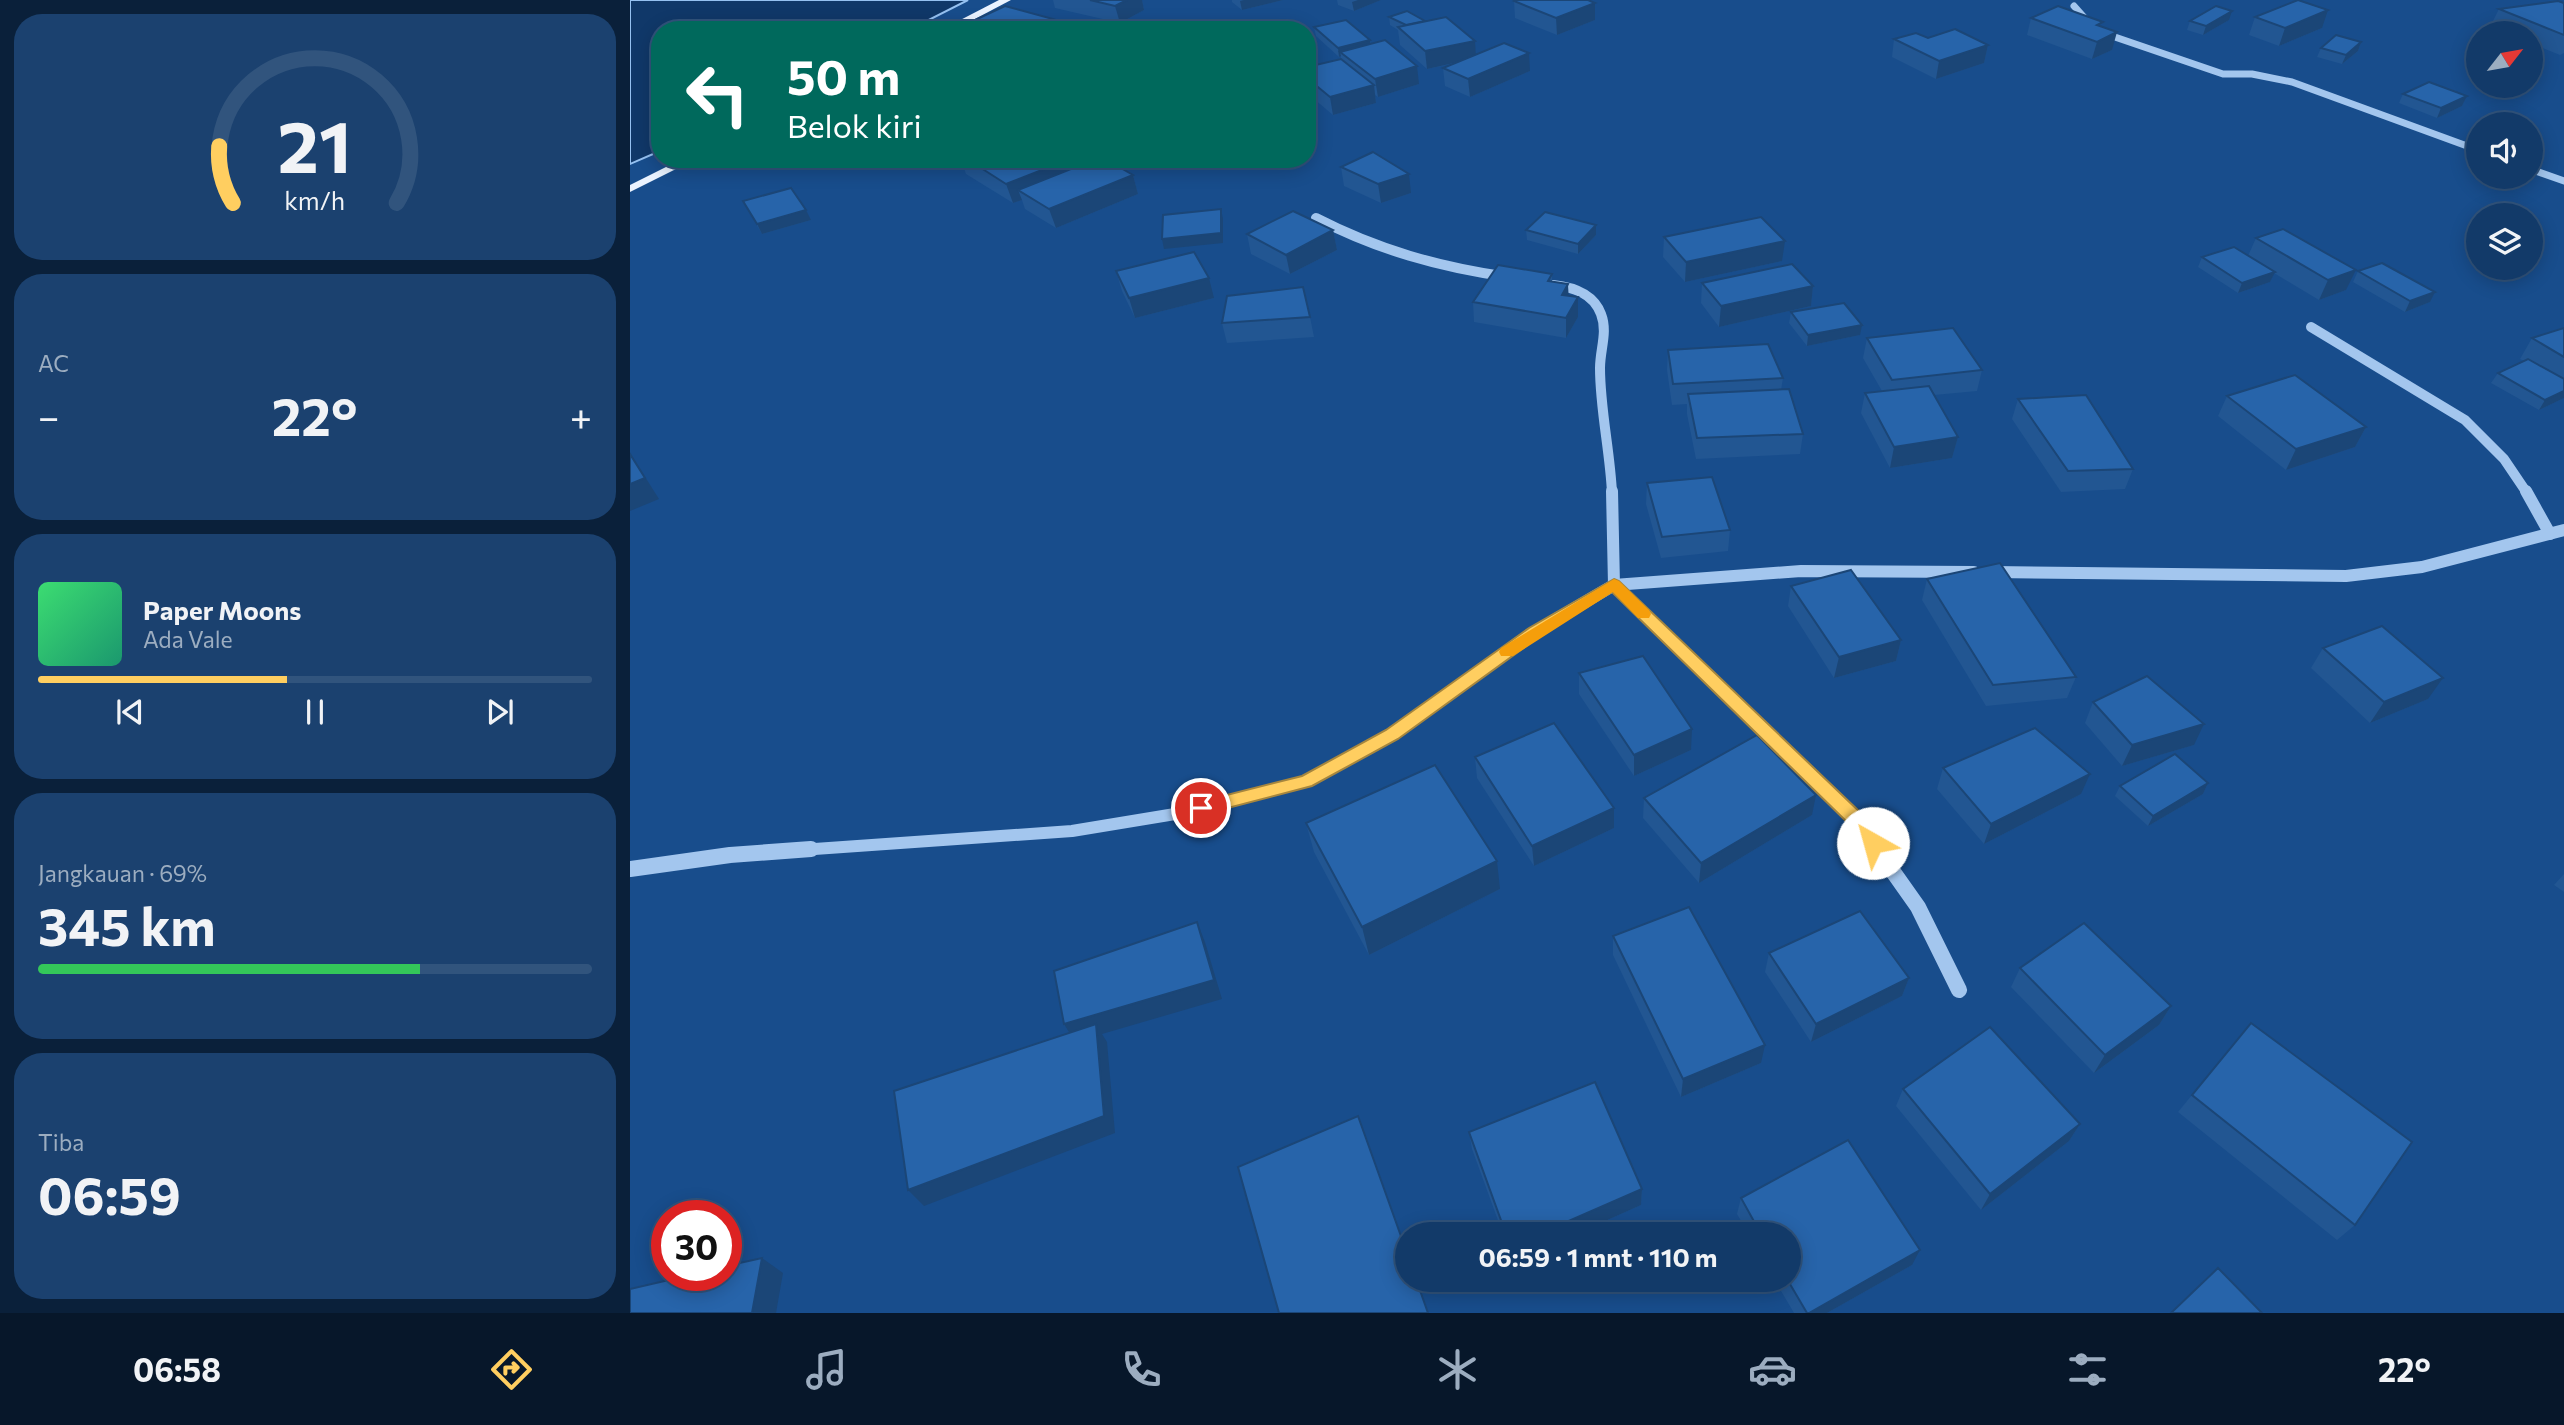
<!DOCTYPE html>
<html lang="id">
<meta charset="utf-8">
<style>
:root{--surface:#123a69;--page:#1b416f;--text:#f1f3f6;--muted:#9cadc0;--line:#31547d;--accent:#ffce60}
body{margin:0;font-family:Commissioner,sans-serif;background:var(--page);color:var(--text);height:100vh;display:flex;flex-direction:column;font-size:26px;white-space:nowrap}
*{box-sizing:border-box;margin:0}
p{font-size:23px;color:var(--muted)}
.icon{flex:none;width:38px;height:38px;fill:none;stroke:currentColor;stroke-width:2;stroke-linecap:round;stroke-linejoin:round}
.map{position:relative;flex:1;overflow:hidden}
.side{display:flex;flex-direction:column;gap:14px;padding:14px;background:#0a203a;width:630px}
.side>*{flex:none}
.guide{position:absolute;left:21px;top:21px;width:665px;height:147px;border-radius:28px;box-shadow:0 4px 18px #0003,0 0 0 2px var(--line);background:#00695c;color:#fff;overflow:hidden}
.needle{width:46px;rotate:59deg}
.fabs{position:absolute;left:1836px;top:21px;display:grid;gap:14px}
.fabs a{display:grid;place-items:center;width:77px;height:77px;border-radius:50%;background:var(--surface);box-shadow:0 4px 18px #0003,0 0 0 2px var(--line);font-size:35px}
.speed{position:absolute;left:21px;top:1200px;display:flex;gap:14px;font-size:35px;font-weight:700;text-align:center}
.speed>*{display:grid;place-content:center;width:91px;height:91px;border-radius:50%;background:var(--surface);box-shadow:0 4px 18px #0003,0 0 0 2px var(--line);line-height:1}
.speed .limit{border:10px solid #d22;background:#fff;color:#111}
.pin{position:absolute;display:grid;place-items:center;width:60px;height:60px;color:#fff;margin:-30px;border:4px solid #fff;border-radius:50%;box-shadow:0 2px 7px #0007}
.me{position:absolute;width:77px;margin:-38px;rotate:322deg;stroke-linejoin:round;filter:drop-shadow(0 0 5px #0008)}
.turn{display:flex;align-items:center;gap:24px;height:147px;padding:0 21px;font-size:32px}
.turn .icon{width:91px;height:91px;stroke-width:2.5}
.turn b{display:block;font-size:49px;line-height:60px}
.big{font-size:52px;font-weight:700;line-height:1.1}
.side .card{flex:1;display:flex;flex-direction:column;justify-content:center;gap:10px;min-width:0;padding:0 24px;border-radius:28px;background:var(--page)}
.side .dial{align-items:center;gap:0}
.dial svg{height:182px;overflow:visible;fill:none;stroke:var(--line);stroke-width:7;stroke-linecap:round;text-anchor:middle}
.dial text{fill:var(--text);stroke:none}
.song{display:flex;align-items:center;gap:21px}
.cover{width:84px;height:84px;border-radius:10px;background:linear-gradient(135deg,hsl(140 70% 55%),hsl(160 70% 35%))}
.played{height:7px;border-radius:4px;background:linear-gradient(90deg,var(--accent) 45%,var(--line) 45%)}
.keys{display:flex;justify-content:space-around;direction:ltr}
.heat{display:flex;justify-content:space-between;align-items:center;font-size:38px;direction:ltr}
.charge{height:10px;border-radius:5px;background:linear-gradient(90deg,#34c759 69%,var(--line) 0)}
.trip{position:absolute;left:765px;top:1222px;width:406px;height:70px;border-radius:35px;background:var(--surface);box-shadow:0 4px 18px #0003,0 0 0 2px var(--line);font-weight:700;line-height:70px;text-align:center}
.dock{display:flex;height:112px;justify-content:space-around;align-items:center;background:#07172a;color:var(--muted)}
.dock .icon{width:49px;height:49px}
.dock .current{color:var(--accent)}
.dock b{font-size:32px;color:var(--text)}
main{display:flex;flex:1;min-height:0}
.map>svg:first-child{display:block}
.water{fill:#103869;stroke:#95c1f1;stroke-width:2}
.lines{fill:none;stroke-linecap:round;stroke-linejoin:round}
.minor-far3{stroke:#a3c6ee;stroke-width:7}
.minor-far2{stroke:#a3c6ee;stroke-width:10}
.minor-far1{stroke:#a3c6ee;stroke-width:12}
.minor{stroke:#a3c6ee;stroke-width:16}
.major{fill:#eaf3ff;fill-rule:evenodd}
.wall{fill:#225692;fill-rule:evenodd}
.shaded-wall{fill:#1b4677}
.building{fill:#2764aa;stroke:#1b4677;stroke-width:2}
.route{fill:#ffce60;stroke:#a6863e;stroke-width:2}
.slow{fill:#f59e0b}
</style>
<main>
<section class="side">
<div class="card dial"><svg viewBox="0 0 100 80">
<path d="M14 69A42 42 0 1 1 86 69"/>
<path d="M14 69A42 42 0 0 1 8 44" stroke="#ffce60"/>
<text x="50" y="56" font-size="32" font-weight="700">21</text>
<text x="50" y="72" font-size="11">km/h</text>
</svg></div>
<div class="card"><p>AC</p>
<div class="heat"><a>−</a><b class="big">22°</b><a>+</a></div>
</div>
<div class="card">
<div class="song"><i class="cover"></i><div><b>Paper Moons</b><p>Ada Vale</p></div></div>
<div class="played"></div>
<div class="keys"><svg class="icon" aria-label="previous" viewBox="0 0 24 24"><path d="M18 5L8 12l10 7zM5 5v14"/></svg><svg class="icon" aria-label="pause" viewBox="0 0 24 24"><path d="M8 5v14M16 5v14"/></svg><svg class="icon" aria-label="next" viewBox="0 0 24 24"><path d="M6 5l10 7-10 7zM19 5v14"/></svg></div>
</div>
<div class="card"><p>Jangkauan · 69%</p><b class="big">345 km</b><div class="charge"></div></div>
<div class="card"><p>Tiba</p><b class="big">06:59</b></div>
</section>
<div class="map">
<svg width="1934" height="1313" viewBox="0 0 1934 1313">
<rect width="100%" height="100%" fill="#184d8c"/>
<polygon class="water" points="0,0 338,0 279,30 30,30 30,151 0,164"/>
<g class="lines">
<g class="minor-far3">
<polyline points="1444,6 1460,24 1479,35 1593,74 1622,74 1662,82 1848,150"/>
<polyline points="1900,169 1934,181"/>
</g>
<g class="minor-far2">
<path d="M686,218c62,32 123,49 192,59"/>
<path d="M923,285c20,2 40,8 48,29 7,18 -1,35 -1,54 0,41 10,83 12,125"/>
<polyline points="1681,327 1835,420 1874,459 1897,493"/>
</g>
<g class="minor-far1">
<polyline points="982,491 984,585 1228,822 1249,851"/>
<polyline points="1896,491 1920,534"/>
<polyline points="1362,572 1716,576 1792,567 1934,530"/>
<polyline points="156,851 442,831 545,814 676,781 762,734 904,632 984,585 1171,571 1344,572"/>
</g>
<g class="minor">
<polyline points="1247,849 1288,907 1329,990"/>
<polyline points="0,869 100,855 181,849"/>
</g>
<g class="major">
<polygon points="369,0 381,0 324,30 311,30"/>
<polygon points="52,159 66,159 0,192 0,185"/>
</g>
</g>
<g class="wall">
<polygon points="423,0 512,0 514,10 490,23 425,8"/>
<polygon points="602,0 653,0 612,10 602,2"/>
<polygon points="707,0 751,0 724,11 708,5"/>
<polygon points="884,1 965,20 927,35 885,18"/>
<polygon points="1934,3 1934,53 1930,55 1900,43 1900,33 1877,33 1860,27 1869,9"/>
<polygon points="759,17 845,55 900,71 840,97 815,86 813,68 826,63 797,69 770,45 768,30 760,25"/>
<polygon points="1625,17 1692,28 1649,46 1619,35"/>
<polygon points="1401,18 1472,27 1482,50 1462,59 1397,35"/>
<polygon points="347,19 423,19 426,30 351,30"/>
<polygon points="1599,20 1573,35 1557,30 1560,21"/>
<polygon points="684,27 740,40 741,44 789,84 748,97 745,95 746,103 703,115 677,93 677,67 711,59 711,56 709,57 686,36"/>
<polygon points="1298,38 1358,45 1354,63 1306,79 1262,57 1264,39"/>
<polygon points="1731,42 1728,51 1712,64 1687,57 1691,48"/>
<polygon points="1773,94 1837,96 1832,106 1807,118 1769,103"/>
<path d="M331,159h162l-10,5 20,11 5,19 -82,34 -31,-19 -3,-9 -9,3 -47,-29zM436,161l11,6 -9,3z"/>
<polygon points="711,167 781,193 751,203 714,186"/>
<polygon points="113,201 181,220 132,234"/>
<polygon points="703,230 707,250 660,274 621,254 617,234"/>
<polygon points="896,230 966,235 948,254 897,240"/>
<polygon points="1034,237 1152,261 1055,282 1033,257"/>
<polygon points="1626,238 1716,290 1689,300 1644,273 1640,282 1608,293 1568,267 1572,257 1618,256"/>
<polygon points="486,271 584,298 505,318 492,291"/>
<polygon points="1728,271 1800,302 1775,312 1723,282"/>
<polygon points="922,274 922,282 938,296 948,297 948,317 936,338 844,322 843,302"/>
<polygon points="1072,283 1183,286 1181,306 1089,327 1071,303"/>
<polygon points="1161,312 1230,335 1177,346 1159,323"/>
<polygon points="680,317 684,337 597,343 592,323"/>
<polygon points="1934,328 1934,398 1909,410 1861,383 1868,373 1894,361 1890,359 1902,338"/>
<polygon points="1237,338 1352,370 1347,391 1304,395 1328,437 1322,458 1260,468 1231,413 1235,393 1252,391 1233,358"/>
<polygon points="1038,350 1153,378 1151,390 1173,434 1170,454 1066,459 1057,414 1057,404 1042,405 1037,370"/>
<polygon points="1597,396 1736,427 1725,447 1656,470 1588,416"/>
<polygon points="1388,399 1503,469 1495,489 1431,492 1382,419"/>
<polygon points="1017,483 1100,530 1098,551 1031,558 1016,504"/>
<polygon points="1297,579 1446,677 1437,698 1356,706 1292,600"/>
<polygon points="1161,586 1271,640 1266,661 1204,678 1158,606"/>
<polygon points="1693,648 1798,699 1740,723 1681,668"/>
<polygon points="949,673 1061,750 1004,776 949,694"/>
<polygon points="1463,702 1564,745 1492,766 1455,723"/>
<polygon points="845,757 984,808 984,828 904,866 847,778"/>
<polygon points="1313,768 1451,794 1354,844 1307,789"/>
<polygon points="1578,783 1573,794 1518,826 1485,796 1490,786"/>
<polygon points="1014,798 1182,815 1069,883 1013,818"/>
<polygon points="676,823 870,889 739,955 684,852"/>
<polygon points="1934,874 1934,892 1924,885"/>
<polygon points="983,936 1131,1063 1051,1097 983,955"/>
<polygon points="1139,953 1279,978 1272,996 1181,1042 1135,972"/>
<polygon points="1390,968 1541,1006 1529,1025 1464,1073 1381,987"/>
<polygon points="1273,1089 1450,1124 1439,1141 1351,1210 1266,1106"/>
<polygon points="1562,1095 1725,1225 1707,1240 1548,1112"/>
<polygon points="839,1132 1012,1189 1011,1205 946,1234 873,1234 842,1149"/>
<polygon points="1111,1198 1282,1265 1197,1313 1164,1313 1144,1279 1158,1279 1158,1234 1119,1234 1107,1214"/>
</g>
<g class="shaded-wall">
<polygon points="497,0 512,0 514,10 490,23 485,6"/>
<polygon points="614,0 653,0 612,10 610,1"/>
<polygon points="728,0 751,0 724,11 722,2"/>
<polygon points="965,3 965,20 927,35 926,18"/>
<polygon points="1698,10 1692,28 1649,46 1655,28"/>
<polygon points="1602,11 1599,20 1573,35 1576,26"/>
<polygon points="423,19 426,30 400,30"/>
<polygon points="1487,32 1482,50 1462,59 1467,42"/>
<polygon points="740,40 741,49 710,52 711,56 709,57 708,48"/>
<polygon points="845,41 846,58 797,69 795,51"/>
<polygon points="1731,42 1728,51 1712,64 1716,55"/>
<polygon points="1358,45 1354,63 1306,79 1309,61"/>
<polygon points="899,53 900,71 840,97 838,79"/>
<polygon points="787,66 789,84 748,97 745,79"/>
<polygon points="744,85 746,103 703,115 700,97"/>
<polygon points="1837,96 1832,106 1807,118 1811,108"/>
<polygon points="458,159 493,159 462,174"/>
<polygon points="435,161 441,180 388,190 392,200 383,203 376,184"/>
<polygon points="779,174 781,193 751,203 748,184"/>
<polygon points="503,175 508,194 426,228 419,209"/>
<polygon points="591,209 593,219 593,243 534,249 532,239"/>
<polygon points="176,210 181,220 132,234 127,224"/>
<polygon points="966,225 966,235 948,254 948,244"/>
<polygon points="703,230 707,250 660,274 656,255"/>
<polygon points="1155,241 1152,261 1055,282 1056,262"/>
<polygon points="1726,270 1716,290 1689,300 1698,280"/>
<polygon points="1645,272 1640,282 1608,293 1612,283"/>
<polygon points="579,278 584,298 505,318 499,298"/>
<polygon points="938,284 939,304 932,295"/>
<polygon points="1183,286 1181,306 1089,327 1091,306"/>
<polygon points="1805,292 1800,302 1775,312 1780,301"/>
<polygon points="948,297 948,317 936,338 936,318"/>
<polygon points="1232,325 1230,335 1177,346 1178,335"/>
<polygon points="1934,391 1934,398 1909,410 1915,400"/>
<polygon points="1736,427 1725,447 1656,470 1666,449"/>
<polygon points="1328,437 1322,458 1260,468 1264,447"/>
<polygon points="0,453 29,499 0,511"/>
<polygon points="1271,640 1266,661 1204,678 1209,657"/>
<polygon points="1813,678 1798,699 1740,723 1754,702"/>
<polygon points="1574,724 1564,745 1492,766 1502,745"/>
<polygon points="1062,729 1061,750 1004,776 1004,755"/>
<polygon points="1460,774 1451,794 1354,844 1361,824"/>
<polygon points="1578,783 1573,794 1518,826 1523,816"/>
<polygon points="1186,795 1182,815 1069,883 1071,863"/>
<polygon points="984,808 984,828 904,866 902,846"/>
<polygon points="867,861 870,889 739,955 732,927"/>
<polygon points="567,922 575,942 592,999 472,1034 477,1042 485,1133 294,1206 278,1190 445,1042 434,1024"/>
<polygon points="1279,978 1272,996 1181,1042 1186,1024"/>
<polygon points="1541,1006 1529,1025 1464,1073 1475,1055"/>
<polygon points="1135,1045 1131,1063 1051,1097 1053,1079"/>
<polygon points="1450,1124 1439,1141 1351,1210 1360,1194"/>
<polygon points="1012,1189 1011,1205 946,1234 909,1234"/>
<polygon points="1290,1250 1282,1265 1197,1313 1179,1313"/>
<polygon points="132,1258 153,1273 146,1313 122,1313"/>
</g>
<g class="building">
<polygon points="460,0 497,0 485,6"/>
<polygon points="886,0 958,0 965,3 926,18 884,1"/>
<polygon points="1668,0 1698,10 1655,28 1625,17"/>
<polygon points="1928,1 1934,3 1934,35 1869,9"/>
<polygon points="375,6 423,19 400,30 385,30 347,19"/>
<polygon points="1428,6 1473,22 1467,25 1487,32 1467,42 1401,18"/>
<polygon points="1586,6 1602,11 1576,26 1560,21"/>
<polygon points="777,11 795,21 776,25 759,17"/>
<polygon points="816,17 845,41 795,51 768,27"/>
<polygon points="716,20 740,40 708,48 684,27"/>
<polygon points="660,22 667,30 619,30"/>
<polygon points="1325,29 1358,45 1309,61 1264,39 1286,33 1298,38"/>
<polygon points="1706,35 1731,42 1716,55 1691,48"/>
<polygon points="755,40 787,66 745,79 710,52"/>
<polygon points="874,43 899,53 838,79 813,68"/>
<polygon points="711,59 744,85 700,97 677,78 677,67"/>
<polygon points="1799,82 1837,96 1811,108 1773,94"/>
<polygon points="743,152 779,174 748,184 711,167"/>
<polygon points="337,159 433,159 435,161 376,184"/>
<polygon points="466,159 475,159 503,175 419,209 388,190"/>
<polygon points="161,188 176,210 127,224 113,201"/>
<polygon points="591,209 591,233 532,239 533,215"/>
<polygon points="663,211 703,230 656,255 617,234"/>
<polygon points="915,212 966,225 948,244 896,230"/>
<polygon points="1131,217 1155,241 1056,262 1034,237"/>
<polygon points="1653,229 1726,270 1698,280 1626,238"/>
<polygon points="1604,247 1645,272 1612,283 1572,257"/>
<polygon points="564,252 579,278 499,298 486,271"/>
<polygon points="1752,263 1805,292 1780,301 1728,271"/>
<polygon points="1162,264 1183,286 1091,306 1072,283"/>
<polygon points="868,265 922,274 918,281 938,284 932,295 948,297 936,318 843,302"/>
<polygon points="673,287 680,317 592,323 597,296"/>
<polygon points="1214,303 1232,325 1178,335 1161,312"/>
<polygon points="1323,328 1352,370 1262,380 1237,338"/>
<polygon points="1934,328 1934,357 1902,338"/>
<polygon points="1138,344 1153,378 1043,384 1038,350"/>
<polygon points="1898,359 1934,379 1934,391 1915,400 1868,373"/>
<polygon points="1665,375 1736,427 1666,449 1597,396"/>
<polygon points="1299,386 1328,437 1264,447 1235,393"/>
<polygon points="1159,389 1173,434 1067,438 1058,394"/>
<polygon points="1456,395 1503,469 1438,471 1388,399"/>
<polygon points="0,454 15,478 0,484"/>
<polygon points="1082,477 1100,530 1032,537 1017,483"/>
<polygon points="1370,563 1446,677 1363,685 1297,579"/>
<polygon points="1221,570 1271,640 1209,657 1161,586"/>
<polygon points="1752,626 1813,678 1754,702 1693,648"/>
<polygon points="1013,656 1062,729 1004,755 949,673"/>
<polygon points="1517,676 1574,724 1502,745 1463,702"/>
<polygon points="924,723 984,808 902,846 845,757"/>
<polygon points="1405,728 1460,774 1361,824 1313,768"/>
<polygon points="1127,735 1186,795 1071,863 1014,798"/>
<polygon points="1545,754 1578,783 1523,816 1490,786"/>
<polygon points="805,765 867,861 732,927 676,823"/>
<polygon points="1059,907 1135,1045 1053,1079 983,936"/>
<polygon points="1230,911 1279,978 1186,1024 1139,953"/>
<polygon points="567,922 584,980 434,1024 424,971"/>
<polygon points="1454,923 1541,1006 1475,1055 1390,968"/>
<polygon points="1621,1023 1782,1142 1725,1225 1562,1095"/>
<polygon points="466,1024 474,1116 278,1190 264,1091"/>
<polygon points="1360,1027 1450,1124 1360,1194 1273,1089"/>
<polygon points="965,1082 1012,1189 909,1234 876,1234 839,1132"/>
<polygon points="728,1116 777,1253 777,1279 786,1279 798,1313 649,1313 608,1167"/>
<polygon points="1218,1140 1290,1250 1179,1313 1177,1313 1157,1279 1158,1279 1158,1234 1131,1234 1111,1198"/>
<polygon points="132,1258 122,1313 0,1313 0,1289 56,1276 96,1276 96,1266"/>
<polygon points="1588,1268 1632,1313 1541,1313"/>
</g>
<path class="route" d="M984,579l5,2 246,236 17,26 -2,6c-15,5 -21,-11 -28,-22l-240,-235 -72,44 -142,103 -86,47 -111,29 -6,-2 -2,-5 2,-5 107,-27 84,-46 143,-102z"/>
<polygon class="slow" points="984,579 989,581 1019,610 1021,614 1019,618 1008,618 983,592 883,656 871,656 869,652 871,648"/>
</svg>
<div class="fabs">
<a><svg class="needle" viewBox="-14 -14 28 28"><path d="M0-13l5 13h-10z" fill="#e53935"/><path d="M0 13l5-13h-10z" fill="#9cadc0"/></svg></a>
<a><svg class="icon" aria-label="sound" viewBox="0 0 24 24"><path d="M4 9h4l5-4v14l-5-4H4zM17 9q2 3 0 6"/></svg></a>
<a><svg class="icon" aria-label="layers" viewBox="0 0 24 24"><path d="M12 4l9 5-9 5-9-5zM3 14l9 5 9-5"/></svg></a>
</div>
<div class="speed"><div class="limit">30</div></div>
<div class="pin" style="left:571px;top:808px;background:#d93025"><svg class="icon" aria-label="arrive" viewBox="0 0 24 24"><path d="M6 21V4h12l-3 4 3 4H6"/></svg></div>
<svg class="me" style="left:1243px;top:843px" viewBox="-20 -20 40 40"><circle r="19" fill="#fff"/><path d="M0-13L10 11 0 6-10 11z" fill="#ffce60"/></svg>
<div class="trip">06:59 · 1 mnt · 110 m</div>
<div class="guide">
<div class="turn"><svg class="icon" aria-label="left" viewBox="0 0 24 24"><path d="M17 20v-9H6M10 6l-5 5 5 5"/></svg><div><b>50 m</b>Belok kiri</div></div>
</div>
</div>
</main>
<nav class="dock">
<b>06:58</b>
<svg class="icon current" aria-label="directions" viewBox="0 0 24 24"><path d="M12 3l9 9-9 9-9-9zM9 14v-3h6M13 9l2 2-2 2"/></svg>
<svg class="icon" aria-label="music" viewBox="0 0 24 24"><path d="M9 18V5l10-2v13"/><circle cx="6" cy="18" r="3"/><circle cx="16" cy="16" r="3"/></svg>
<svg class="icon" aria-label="phone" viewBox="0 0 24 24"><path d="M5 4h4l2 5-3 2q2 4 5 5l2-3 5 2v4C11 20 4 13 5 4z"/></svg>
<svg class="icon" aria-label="climate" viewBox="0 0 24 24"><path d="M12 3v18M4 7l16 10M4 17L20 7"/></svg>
<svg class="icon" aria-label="car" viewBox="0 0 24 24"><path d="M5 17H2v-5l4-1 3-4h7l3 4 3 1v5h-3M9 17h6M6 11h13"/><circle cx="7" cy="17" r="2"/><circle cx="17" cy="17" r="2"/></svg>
<svg class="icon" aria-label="filters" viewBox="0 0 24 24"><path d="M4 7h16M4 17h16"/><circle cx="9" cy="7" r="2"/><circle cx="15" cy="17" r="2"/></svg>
<b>22°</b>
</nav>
